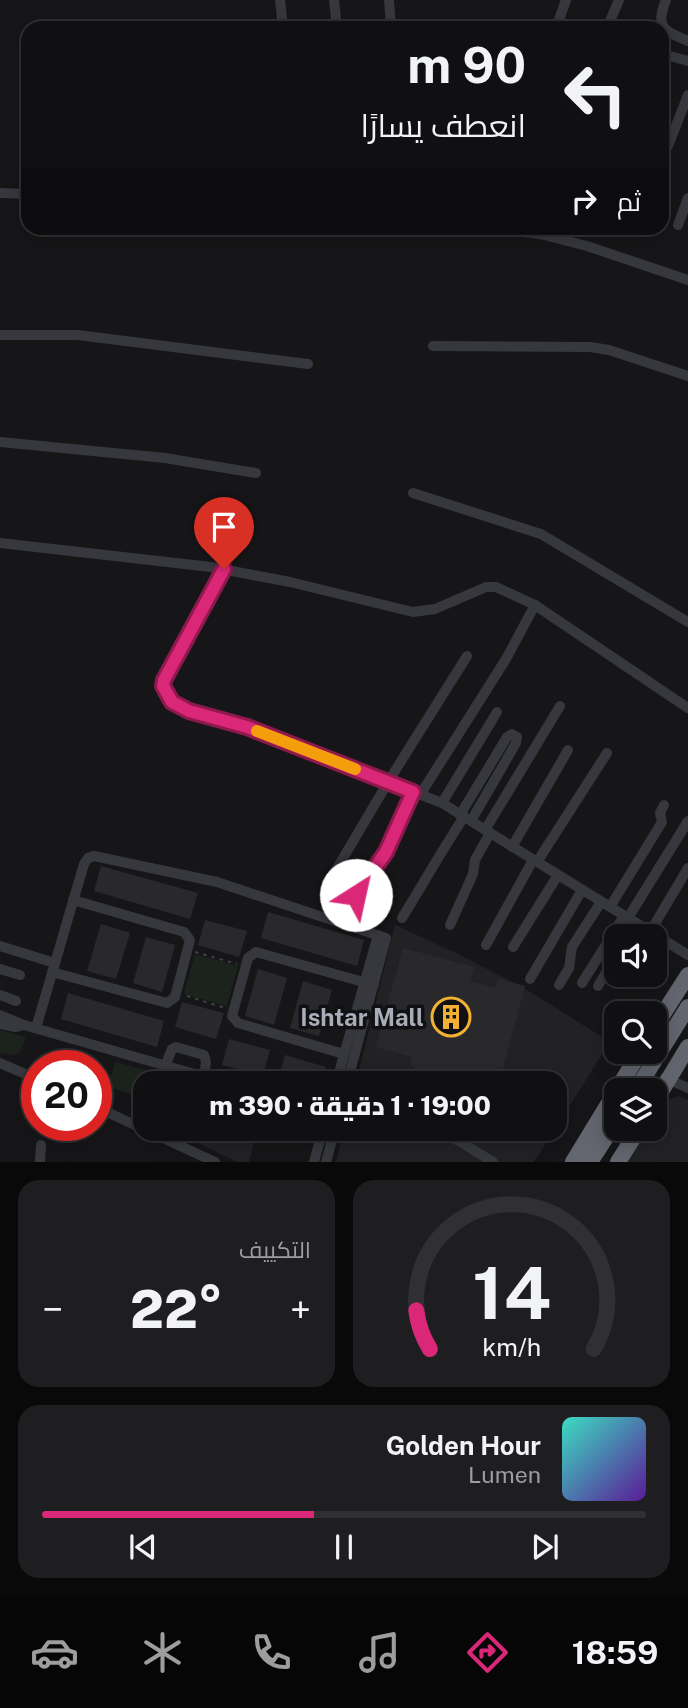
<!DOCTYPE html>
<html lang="ar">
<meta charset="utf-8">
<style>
:root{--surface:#101012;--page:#1e1e20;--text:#f1f3f6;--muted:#9c9d9f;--line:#303032;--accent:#db2777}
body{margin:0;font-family:"Public Sans",Cairo,sans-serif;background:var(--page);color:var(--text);direction:rtl;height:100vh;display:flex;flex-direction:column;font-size:26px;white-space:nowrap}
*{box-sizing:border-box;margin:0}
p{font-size:23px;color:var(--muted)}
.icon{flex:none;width:38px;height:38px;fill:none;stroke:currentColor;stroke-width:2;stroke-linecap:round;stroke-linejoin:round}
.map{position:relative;height:1162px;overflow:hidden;direction:ltr}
.sheet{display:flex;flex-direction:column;gap:18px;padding:18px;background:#09090a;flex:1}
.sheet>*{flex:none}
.top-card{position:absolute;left:21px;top:21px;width:648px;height:214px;border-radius:21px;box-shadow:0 4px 18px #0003,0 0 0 2px var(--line);direction:rtl;background:#101012;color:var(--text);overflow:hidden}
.controls{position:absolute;left:604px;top:924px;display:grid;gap:14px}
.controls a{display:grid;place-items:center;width:63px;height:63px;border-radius:14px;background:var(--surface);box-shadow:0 4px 18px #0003,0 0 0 2px var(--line);font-size:35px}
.speed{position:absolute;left:21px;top:1050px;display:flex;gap:14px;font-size:35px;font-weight:700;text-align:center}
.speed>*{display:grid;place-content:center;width:91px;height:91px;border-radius:50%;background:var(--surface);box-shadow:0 4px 18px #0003,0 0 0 2px var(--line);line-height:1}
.speed .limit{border:10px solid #d22;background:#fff;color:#111}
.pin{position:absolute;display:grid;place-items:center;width:60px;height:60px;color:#fff;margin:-72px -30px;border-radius:50% 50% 50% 0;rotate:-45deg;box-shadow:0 0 7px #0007}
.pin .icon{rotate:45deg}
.me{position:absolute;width:77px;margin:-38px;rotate:35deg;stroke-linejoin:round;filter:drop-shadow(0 0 5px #0008)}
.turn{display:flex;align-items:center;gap:24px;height:147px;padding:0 28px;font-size:32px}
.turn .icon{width:91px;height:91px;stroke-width:2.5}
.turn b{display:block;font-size:49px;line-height:60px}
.then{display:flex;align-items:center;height:66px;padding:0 28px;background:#0003;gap:14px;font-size:26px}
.big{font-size:52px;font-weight:800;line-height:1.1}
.sheet .card{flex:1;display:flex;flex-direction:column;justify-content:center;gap:10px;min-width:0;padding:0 24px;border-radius:21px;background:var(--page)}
.sheet .dial{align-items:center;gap:0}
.dial svg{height:182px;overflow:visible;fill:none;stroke:var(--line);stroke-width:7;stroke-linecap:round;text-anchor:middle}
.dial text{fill:var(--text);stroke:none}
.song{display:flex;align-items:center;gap:21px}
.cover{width:84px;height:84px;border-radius:10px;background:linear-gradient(135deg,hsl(170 70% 55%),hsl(270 70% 35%))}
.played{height:7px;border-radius:4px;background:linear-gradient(90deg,var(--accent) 45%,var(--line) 45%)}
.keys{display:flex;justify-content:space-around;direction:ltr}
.heat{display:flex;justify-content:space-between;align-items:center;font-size:38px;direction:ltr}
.sheet .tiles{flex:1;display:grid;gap:18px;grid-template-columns:1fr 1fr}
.card:last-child{grid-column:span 2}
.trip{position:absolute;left:133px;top:1071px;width:434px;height:70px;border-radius:21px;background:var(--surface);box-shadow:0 4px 18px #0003,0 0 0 2px var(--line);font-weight:800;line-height:70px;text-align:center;direction:rtl}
.dock{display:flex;height:112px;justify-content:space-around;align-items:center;background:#060607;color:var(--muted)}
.dock .icon{width:49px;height:49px}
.dock .on{color:var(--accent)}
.dock b{font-size:32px;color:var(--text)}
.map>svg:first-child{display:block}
.built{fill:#222225}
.green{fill:#1c231d}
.building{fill:#29292c}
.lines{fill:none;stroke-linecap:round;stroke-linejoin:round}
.path{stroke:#3d3f44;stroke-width:2;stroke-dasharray:3.5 5;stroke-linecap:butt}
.minor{stroke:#37383d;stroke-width:10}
.highway{stroke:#63666e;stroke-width:16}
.highway-bridge{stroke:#63666e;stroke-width:16}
.route-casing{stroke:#8e194d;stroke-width:18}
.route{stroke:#db2777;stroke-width:12}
.slow{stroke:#f59e0b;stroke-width:12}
.labels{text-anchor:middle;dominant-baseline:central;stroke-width:7;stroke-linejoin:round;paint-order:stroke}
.poi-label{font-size:24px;font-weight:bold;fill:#a8adb8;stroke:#111113;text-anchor:end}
</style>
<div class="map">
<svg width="688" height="1162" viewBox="0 0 688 1162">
<rect width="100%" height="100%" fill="#161618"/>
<g class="built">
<polygon points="395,925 454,952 524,988 610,1042 534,1162 336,1162 344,1129 555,1129 555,1083 356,1083"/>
<polygon points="679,1096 688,1100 688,1162 626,1162 647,1129 654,1129 655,1116 663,1102"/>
<polygon points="169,1129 258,1129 249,1162 237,1162"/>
</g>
<g class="green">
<polygon points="195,954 238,966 227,1006 184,994"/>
<polygon points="0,1030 26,1037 20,1052 12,1055 0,1053"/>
<polygon points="115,1062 167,1076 165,1083 145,1083 145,1098 108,1087"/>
</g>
<g class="building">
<polygon points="101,866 198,893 190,919 94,891"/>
<polygon points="268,912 364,940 357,966 261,938"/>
<polygon points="205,920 247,931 239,957 198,945"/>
<polygon points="101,924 130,933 116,979 87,971"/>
<polygon points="146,937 175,945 162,992 133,983"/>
<polygon points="403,948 474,967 470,981 496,988 498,979 525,986 499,1083 409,1083 414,1066 410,1065 412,1057 376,1047"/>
<polygon points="258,969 287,978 274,1025 245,1016"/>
<polygon points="303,981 332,990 319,1036 290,1028"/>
<polygon points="68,993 164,1021 157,1047 61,1019"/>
<polygon points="182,1002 224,1013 216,1039 175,1027"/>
<polygon points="229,1039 270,1050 263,1076 222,1065"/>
<polygon points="285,1055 326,1067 322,1083 286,1083 277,1081"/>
<polygon points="214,1129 244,1129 243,1132 248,1133 246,1140"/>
</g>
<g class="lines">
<g class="path">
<polyline points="195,952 237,964"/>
<polyline points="187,996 225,1008"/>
</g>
<g class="minor">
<polyline points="280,0 283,28"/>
<polyline points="334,0 337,28"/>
<polyline points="389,0 391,28"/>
<path d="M666,0c-11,27 -3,31 22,41"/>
<polyline points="556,28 566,0"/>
<polyline points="607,28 619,0"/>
<polyline points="662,54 688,61"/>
<polyline points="668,146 688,95"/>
<polyline points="0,193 28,194"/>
<polyline points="678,225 688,198"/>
<polyline points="493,228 540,234 587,246 688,280"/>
<polyline points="0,335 78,335 308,364"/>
<polyline points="433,346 590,347 609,350 688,376"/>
<polyline points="0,442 165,458 256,473"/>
<polyline points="413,493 541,534 688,622"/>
<polyline points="0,543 211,567 290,582 413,612 435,609 486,587 496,587 535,605 688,708"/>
<polyline points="224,569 164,680 163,686 172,702 189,711 247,727 442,803 688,955"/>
<polyline points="420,795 506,659 535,605"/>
<polyline points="442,803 497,712"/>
<polyline points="460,815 507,737 512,734 517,737 516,743 471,821"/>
<polyline points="485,830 560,706"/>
<polyline points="512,847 568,750"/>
<polyline points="537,862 607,753"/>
<polyline points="329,882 388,782 467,656"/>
<polyline points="356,895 386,852 413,792"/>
<polyline points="610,907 662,822 660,813 664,805"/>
<path d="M402,918c21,-34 40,-68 62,-101"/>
<polyline points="628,918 688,821"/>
<polyline points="450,925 473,874 475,860 490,833"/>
<polyline points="650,932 688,868"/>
<polyline points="628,936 636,923"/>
<polyline points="486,945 533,860"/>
<polyline points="0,946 55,963"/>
<polyline points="513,947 558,875"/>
<polyline points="0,969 20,975"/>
<polyline points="52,972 167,1003 175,997 190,940 184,932 73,900"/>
<polyline points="530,979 582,890"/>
<polyline points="582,983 624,916"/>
<polyline points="559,985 569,968 572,947 601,902"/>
<polyline points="598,986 616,956"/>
<polyline points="0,995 16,1001"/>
<polyline points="0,1015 24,1025 226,1083"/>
<polyline points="0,1024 15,1027 24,1025"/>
<polyline points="36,1028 84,864 88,858 94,856 217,882 386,938 347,1083"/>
<polyline points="344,1054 238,1023 232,1016 248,958 256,952 374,985"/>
<polyline points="0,1063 37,1079"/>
<polyline points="165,1066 172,1049 176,1047 204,1055 206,1062 204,1077"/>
<polyline points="665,1078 688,1088"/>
<polyline points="336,1083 378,935"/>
<polyline points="96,1107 215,1162"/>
<polyline points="432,1129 459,1141 493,1162"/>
<polyline points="40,1162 41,1145"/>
<polyline points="314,1162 323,1129"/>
<polyline points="326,1162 335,1129"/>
</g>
<g class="highway">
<polyline points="654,1028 688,975"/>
<polyline points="654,1103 688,1047"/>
<polyline points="573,1162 640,1052"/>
<polyline points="590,1162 616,1122"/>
<polyline points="618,1162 639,1129"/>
</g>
<polyline class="highway-bridge" points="636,1090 688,1007"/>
</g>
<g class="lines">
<defs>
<polyline id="route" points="224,569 164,680 163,686 172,702 189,711 247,727 413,792 386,852 356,895"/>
</defs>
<use href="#route" class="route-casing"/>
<use href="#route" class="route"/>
<polyline class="slow" points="257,731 355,769"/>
</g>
<defs>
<symbol id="building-ring" viewBox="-11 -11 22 22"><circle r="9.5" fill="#111113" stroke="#f2b134" stroke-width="1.5"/><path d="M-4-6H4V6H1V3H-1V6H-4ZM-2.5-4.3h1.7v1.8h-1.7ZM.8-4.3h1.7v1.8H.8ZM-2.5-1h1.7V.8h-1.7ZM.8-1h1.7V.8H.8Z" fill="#f2b134"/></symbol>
</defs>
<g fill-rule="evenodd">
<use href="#building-ring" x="429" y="995" width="44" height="44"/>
</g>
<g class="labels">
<g class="poi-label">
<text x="424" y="1017">Ishtar Mall</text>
</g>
</g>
</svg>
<div class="controls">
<a><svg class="icon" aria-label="sound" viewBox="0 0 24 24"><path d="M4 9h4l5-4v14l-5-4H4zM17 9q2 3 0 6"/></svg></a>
<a><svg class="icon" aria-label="search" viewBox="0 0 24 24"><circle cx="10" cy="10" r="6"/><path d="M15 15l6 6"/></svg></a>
<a><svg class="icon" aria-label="layers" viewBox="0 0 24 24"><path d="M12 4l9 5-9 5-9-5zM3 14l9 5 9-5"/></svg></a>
</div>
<div class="speed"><div class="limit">20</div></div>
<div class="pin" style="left:224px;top:569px;background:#d93025"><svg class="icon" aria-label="arrive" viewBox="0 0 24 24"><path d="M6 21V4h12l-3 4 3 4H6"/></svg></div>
<svg class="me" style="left:356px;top:895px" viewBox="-20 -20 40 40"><circle r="19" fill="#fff"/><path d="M0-13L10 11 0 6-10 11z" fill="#db2777"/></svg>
<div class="trip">19:00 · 1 دقيقة · 390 m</div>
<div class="top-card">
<div class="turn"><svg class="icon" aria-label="left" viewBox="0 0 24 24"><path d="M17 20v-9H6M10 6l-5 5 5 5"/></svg><div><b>90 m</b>انعطف يسارًا</div></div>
<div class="then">ثم<svg class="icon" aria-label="right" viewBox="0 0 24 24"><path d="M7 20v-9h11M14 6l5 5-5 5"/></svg></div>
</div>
</div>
<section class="sheet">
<div class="tiles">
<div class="card dial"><svg viewBox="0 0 100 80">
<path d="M14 69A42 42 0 1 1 86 69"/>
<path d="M14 69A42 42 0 0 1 8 52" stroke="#db2777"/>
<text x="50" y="56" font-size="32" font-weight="700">14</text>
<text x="50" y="72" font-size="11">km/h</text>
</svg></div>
<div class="card"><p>التكييف</p>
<div class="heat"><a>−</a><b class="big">22°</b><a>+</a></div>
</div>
<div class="card">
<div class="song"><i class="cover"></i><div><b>Golden Hour</b><p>Lumen</p></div></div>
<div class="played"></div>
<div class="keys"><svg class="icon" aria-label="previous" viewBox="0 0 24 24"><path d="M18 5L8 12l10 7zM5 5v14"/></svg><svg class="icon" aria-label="pause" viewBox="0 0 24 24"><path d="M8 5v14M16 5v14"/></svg><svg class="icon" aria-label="next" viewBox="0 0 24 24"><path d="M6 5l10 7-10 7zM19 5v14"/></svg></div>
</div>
</div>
</section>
<nav class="dock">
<b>18:59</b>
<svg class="icon on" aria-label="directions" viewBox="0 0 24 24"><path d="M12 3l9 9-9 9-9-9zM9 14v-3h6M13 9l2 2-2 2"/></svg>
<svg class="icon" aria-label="music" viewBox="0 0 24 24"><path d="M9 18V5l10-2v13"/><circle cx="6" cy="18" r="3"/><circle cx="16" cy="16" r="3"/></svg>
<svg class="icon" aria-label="phone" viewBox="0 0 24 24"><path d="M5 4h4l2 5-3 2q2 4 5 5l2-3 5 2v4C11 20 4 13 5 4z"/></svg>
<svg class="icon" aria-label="climate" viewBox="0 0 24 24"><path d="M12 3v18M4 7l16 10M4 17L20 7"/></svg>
<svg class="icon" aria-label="car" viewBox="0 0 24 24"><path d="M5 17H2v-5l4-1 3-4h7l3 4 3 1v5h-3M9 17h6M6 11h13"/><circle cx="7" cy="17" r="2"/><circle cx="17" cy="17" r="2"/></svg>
</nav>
